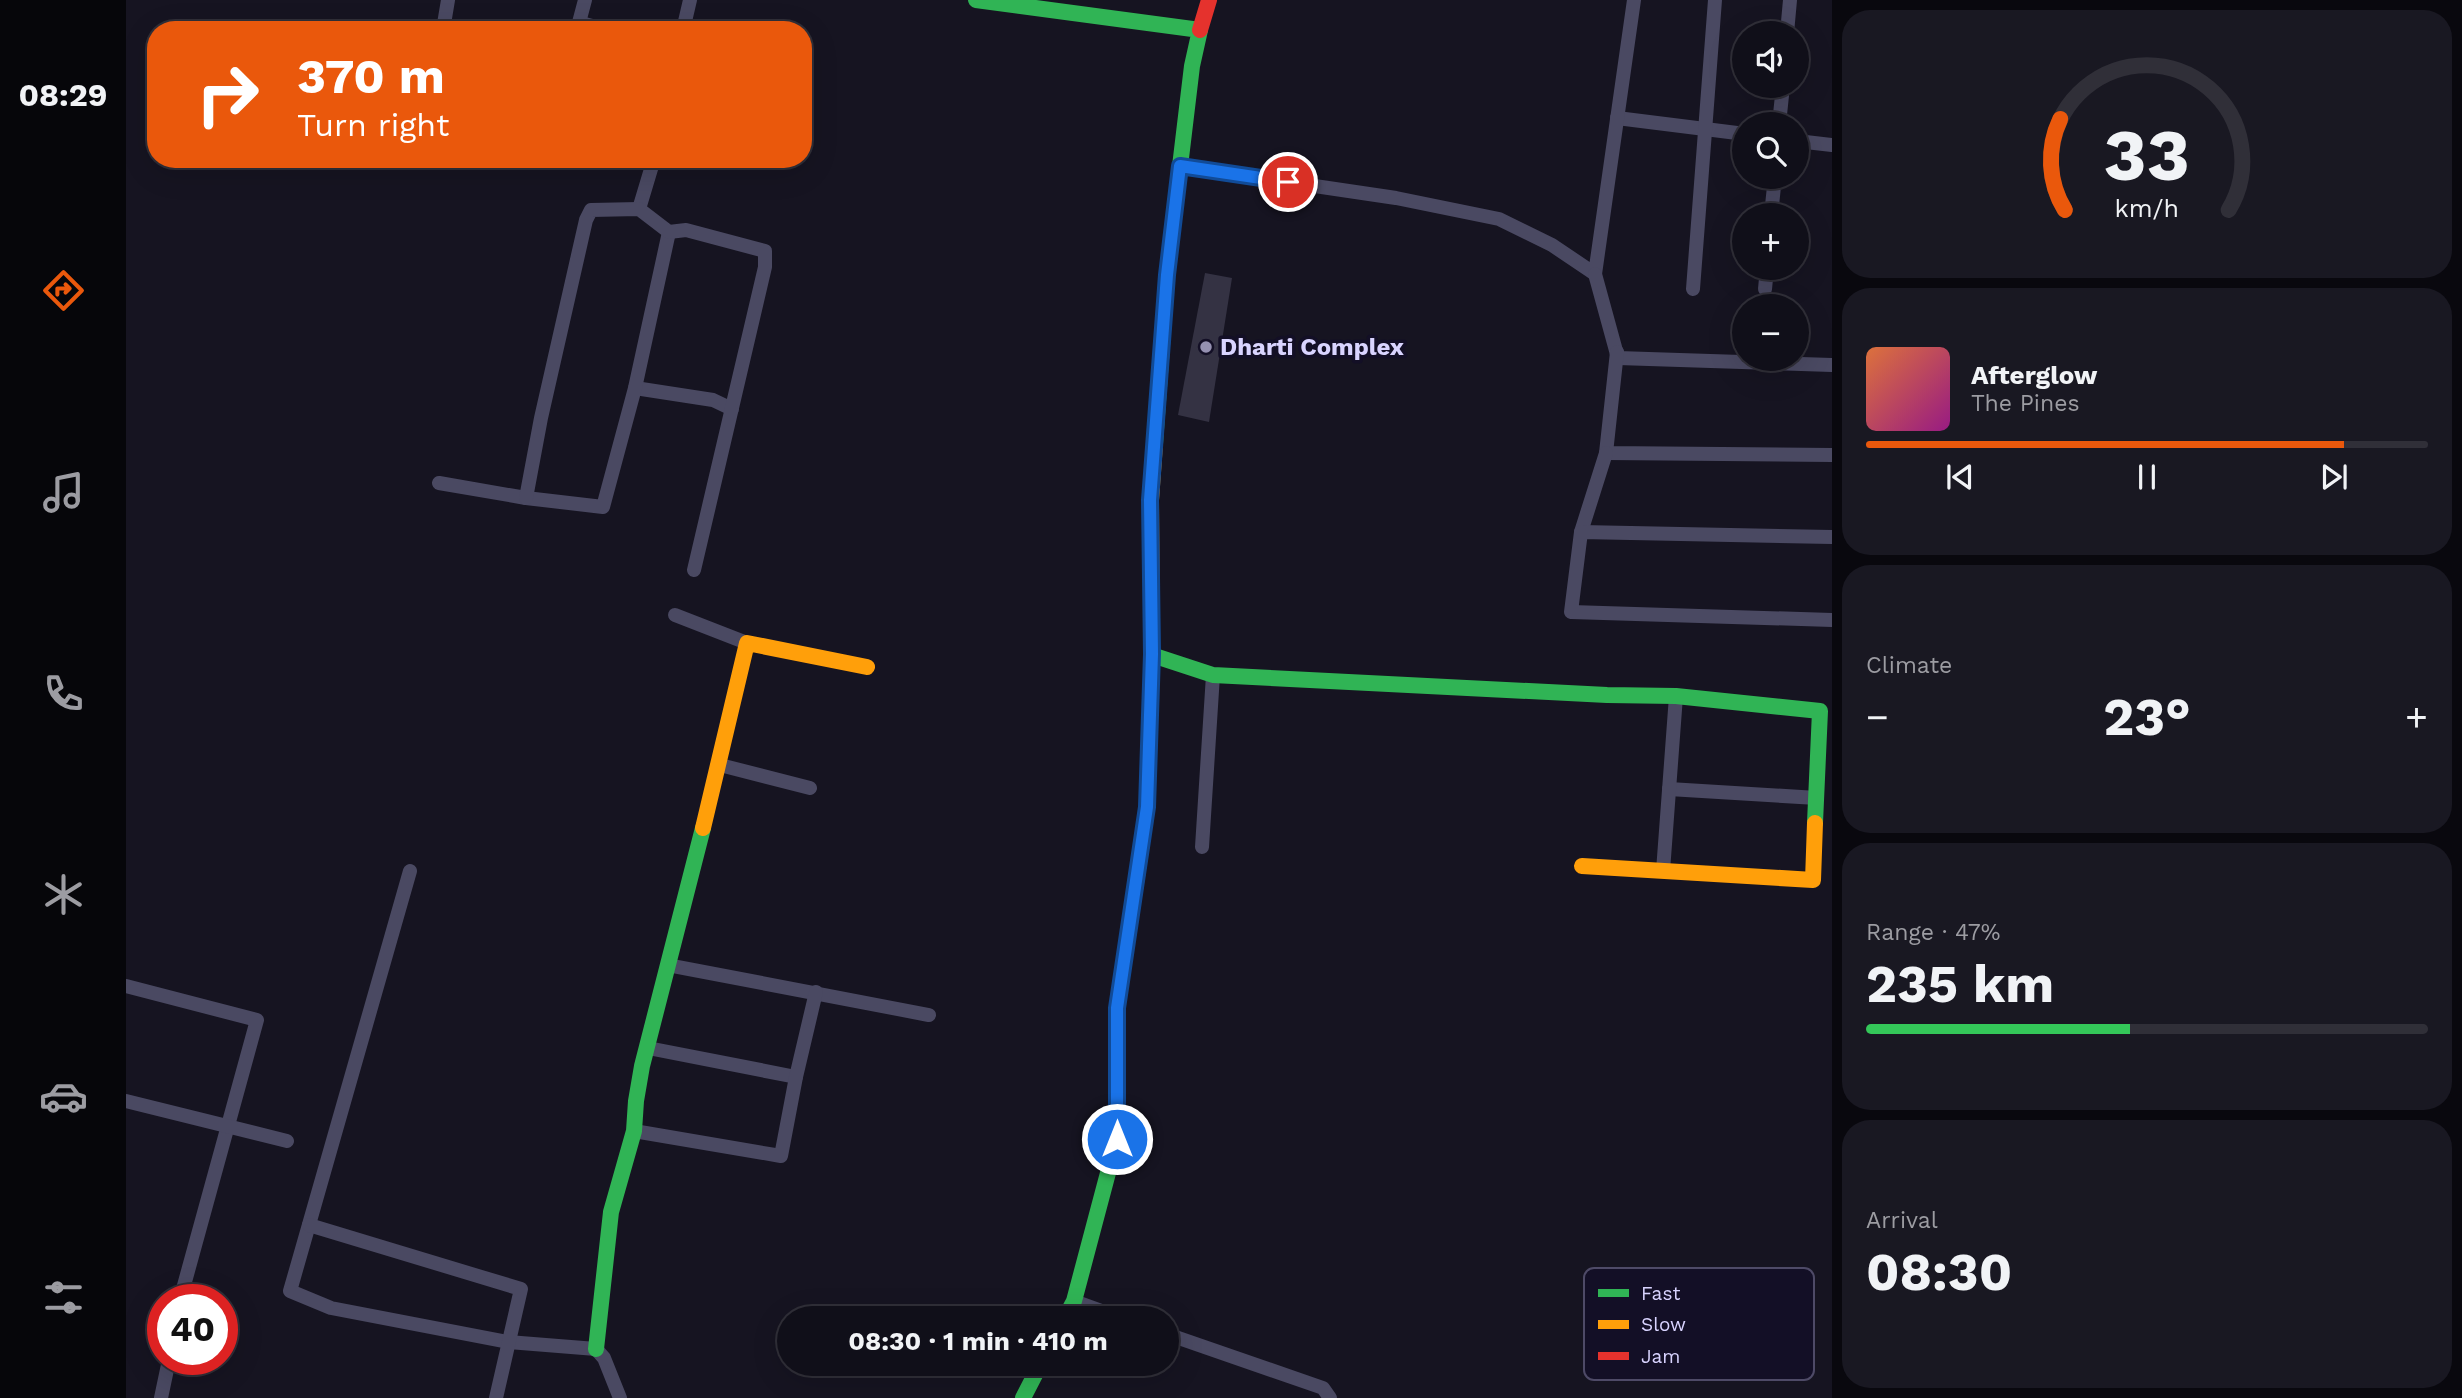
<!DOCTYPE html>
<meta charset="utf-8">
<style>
:root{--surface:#100f19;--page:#191822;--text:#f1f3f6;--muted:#9c9ca2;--line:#302f38;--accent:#ea580c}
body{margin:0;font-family:"Work Sans",sans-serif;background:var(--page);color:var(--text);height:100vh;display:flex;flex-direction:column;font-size:26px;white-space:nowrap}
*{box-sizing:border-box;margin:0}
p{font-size:23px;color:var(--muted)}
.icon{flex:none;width:38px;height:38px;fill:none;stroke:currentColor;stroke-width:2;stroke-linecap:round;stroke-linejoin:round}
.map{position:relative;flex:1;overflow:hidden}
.drawer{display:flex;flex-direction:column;gap:10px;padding:10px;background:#09080e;width:630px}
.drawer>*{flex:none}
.banner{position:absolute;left:21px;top:21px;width:665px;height:147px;border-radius:28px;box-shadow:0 7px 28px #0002,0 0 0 2px var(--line);background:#ea580c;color:#fff;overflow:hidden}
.fabs{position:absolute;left:1606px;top:21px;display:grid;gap:14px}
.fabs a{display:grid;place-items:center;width:77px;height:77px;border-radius:50%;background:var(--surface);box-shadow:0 7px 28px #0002,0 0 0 2px var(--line);font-size:35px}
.speed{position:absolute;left:21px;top:1284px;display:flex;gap:14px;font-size:35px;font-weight:700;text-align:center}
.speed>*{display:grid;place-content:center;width:91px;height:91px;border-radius:50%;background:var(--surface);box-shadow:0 7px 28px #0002,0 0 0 2px var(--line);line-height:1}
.speed .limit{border:10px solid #d22;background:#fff;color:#111}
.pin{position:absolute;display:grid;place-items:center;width:60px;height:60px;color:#fff;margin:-30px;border:4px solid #fff;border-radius:50%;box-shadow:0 2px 7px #0007}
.me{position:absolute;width:77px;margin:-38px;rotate:0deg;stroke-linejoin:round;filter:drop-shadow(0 0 5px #0008)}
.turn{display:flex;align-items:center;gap:24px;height:147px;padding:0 35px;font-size:32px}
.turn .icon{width:91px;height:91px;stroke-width:2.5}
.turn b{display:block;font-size:49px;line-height:60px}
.big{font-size:52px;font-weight:700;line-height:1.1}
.drawer .widget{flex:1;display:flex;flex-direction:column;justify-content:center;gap:10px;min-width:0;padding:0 24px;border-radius:28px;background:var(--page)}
.drawer .dial{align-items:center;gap:0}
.dial svg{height:182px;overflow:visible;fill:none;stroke:var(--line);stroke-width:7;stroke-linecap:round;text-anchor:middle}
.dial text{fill:var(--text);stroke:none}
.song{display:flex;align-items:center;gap:21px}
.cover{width:84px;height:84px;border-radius:10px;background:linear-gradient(135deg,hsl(20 70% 55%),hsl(310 70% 35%))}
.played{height:7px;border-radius:4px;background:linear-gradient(90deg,var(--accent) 85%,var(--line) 85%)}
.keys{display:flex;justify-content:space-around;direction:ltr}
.heat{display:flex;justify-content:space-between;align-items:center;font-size:38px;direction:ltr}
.charge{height:10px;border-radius:5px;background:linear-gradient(90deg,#34c759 47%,var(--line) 0)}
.trip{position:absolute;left:651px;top:1306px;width:402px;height:70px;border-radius:35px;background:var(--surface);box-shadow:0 7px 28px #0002,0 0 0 2px var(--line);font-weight:700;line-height:70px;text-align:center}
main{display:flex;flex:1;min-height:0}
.menu{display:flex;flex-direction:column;width:126px;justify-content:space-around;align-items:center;background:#06060a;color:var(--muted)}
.menu .icon{width:49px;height:49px}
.menu .selected{color:var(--accent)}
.menu b{font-size:32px;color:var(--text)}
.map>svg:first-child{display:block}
.building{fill:#343243}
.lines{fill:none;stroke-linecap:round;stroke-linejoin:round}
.street{stroke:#4a4962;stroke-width:14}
.fast{stroke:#30b455;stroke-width:16}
.slow{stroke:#ff9f0a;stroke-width:16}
.jam{stroke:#e5322d;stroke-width:16}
.route-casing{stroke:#114b97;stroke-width:18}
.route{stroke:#1a73e8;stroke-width:12}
.poi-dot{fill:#9591b1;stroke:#130f26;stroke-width:2.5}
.labels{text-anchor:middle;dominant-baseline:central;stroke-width:7;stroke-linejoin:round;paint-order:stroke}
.poi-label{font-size:24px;font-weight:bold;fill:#d9d4ff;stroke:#130f26;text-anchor:start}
.key{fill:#130f26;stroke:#4e4a67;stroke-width:2}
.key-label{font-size:19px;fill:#d9d4ff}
</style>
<main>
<nav class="menu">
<b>08:29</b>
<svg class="icon selected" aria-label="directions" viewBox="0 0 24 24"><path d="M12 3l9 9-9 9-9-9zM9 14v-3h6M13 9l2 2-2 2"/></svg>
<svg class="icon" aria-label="music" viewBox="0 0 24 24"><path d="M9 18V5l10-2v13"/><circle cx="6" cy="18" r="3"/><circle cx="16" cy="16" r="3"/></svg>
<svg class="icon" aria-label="phone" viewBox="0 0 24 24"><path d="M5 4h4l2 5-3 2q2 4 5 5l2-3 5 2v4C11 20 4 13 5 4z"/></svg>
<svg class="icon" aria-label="climate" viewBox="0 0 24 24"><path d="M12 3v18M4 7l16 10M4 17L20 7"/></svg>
<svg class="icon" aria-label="car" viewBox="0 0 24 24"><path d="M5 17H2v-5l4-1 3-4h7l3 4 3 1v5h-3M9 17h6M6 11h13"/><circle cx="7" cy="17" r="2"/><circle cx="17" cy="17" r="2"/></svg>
<svg class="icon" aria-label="filters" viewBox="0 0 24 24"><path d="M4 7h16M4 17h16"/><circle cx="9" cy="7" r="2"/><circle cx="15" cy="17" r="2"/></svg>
</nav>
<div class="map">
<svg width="1706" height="1398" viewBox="0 0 1706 1398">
<rect width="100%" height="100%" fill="#161421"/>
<polygon class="building" points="1079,273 1106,278 1083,422 1052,415"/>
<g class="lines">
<g class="street">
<polyline points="455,23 481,30"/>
<polyline points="317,30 322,0"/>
<polyline points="451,30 459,0"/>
<polyline points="557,30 564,0"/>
<polyline points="1661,33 1664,0"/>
<polyline points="1491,118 1619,134"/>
<polyline points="1653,124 1657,86"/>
<polyline points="1671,141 1706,145"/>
<polyline points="1054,166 1270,198 1373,219 1426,245 1469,274 1508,0"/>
<polyline points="513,209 528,159"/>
<polyline points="1645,215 1649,177"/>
<polyline points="1469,274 1492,358 1706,365"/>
<polyline points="1567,289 1589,0"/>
<polyline points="1639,289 1641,268"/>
<polyline points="1491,352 1480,453 1706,455"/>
<polyline points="509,388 587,400 606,409"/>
<polyline points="313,483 400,498 477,507 509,388 543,232"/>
<polyline points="400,498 415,418 460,220 465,210 513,209 543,232 560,230 639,251 639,267 568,570"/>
<polyline points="1455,532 1480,453"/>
<polyline points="1706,537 1455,532 1445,612 1706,620"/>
<polyline points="549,615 621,643"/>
<polyline points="594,765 684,788"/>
<polyline points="1543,789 1691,798"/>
<polyline points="1076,847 1087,675"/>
<polyline points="284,871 164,1291 205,1308 382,1342 470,1349 478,1358 494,1398"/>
<polyline points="1537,871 1550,696"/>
<polyline points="542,965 803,1015"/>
<polyline points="0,986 131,1020 54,1300"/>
<polyline points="522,1048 670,1077"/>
<polyline points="0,1101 161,1141"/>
<polyline points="508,1131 655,1156 670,1077 690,992"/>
<polyline points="183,1225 395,1289 370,1398"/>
<polyline points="948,1301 995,1318"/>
<polyline points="1041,1334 1197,1388 1204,1398"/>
<polyline points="35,1398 43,1360"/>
</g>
<g class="fast">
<polyline points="850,0 1074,30 1066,66 1041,275 1029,444"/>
<polyline points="1026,655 1087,675 1481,695 1550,696 1694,711 1689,823"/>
<polyline points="939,1318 948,1301 991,1139 991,1080"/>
<polyline points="470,1349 485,1212 508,1131 510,1101 516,1066 577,828"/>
<polyline points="897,1398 915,1363"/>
</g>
<g class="slow">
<polyline points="577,828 621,643 741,667"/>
<polyline points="1456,866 1687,880 1689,823"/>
<polyline points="1011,876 1021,807 1026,655 1025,500 1029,444"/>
</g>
<g class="jam">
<polyline points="1074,30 1083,0"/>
<polyline points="991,1080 991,1008 1011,876"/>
</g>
</g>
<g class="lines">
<defs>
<polyline id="route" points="991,1139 991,1008 1021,807 1026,654 1024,500 1041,275 1054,166 1162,182"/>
</defs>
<use href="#route" class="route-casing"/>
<use href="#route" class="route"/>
</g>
<circle class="poi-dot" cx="1080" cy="347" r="7"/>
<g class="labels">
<g class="poi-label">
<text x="1094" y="347">Dharti Complex</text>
</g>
</g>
<rect x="1458" y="1268" width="230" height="112" rx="10" class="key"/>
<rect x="1472" y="1289" width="31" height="8" fill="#30b455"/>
<rect x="1472" y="1320" width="31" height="9" fill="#ff9f0a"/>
<rect x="1472" y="1352" width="31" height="8" fill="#e5322d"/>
<g class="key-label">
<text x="1515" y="1300">Fast</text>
<text x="1515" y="1331">Slow</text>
<text x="1515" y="1363">Jam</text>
</g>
</svg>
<div class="fabs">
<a><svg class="icon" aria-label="sound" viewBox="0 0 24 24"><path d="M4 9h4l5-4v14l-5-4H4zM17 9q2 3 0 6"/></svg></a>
<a><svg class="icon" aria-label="search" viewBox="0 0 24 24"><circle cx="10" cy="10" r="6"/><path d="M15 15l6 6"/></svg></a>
<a>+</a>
<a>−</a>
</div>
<div class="speed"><div class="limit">40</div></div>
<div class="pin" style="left:1162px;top:182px;background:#d93025"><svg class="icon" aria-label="arrive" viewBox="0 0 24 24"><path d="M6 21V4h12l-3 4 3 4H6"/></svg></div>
<svg class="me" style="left:991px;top:1139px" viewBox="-20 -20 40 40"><circle r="17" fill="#1a73e8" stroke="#fff" stroke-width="3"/><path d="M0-11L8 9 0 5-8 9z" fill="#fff"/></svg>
<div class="trip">08:30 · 1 min · 410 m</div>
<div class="banner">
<div class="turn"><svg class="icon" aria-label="right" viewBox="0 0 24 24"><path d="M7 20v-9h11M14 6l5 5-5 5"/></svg><div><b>370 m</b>Turn right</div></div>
</div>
</div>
<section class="drawer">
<div class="widget dial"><svg viewBox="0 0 100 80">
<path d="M14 69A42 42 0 1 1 86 69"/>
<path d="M14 69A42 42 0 0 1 12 29" stroke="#ea580c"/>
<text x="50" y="56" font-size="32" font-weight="700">33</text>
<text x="50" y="72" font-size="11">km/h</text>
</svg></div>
<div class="widget">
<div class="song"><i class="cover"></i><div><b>Afterglow</b><p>The Pines</p></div></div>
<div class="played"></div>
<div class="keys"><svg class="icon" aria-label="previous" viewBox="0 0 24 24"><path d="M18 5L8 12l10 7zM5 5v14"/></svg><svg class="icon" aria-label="pause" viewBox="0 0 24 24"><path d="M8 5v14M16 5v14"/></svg><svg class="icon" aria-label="next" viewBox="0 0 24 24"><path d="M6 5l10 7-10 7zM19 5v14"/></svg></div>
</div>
<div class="widget"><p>Climate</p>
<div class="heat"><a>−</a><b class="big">23°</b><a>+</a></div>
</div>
<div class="widget"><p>Range · 47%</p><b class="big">235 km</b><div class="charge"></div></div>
<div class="widget"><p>Arrival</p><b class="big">08:30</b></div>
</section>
</main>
